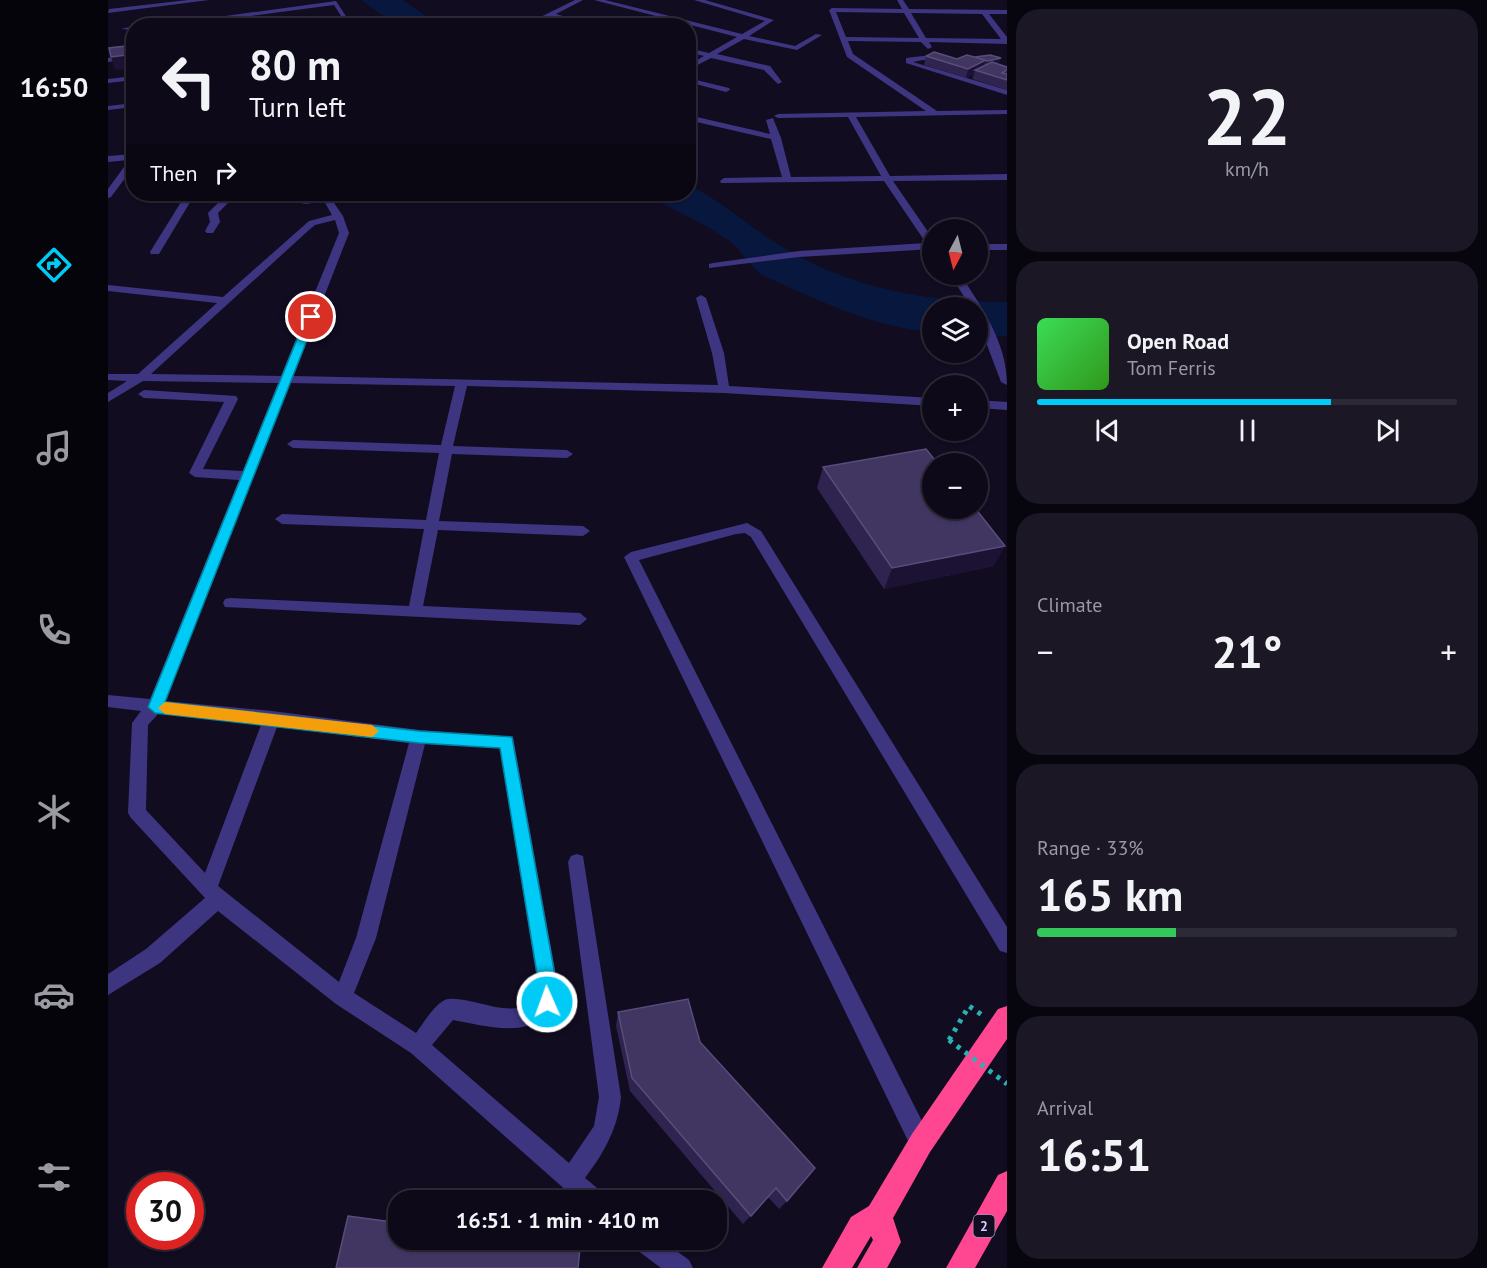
<!DOCTYPE html>
<meta charset="utf-8">
<style>
:root{--surface:#0d0918;--page:#1b1725;--text:#f1f3f6;--muted:#9a9aa2;--line:#2d2a37;--accent:#00caf6}
body{margin:0;font-family:"PT Sans",sans-serif;background:var(--page);color:var(--text);height:100vh;display:flex;flex-direction:column;font-size:22px;white-space:nowrap}
*{box-sizing:border-box;margin:0}
p{font-size:20px;color:var(--muted)}
.icon{flex:none;width:33px;height:33px;fill:none;stroke:currentColor;stroke-width:2;stroke-linecap:round;stroke-linejoin:round}
.map{position:relative;flex:1;overflow:hidden}
.sheet{display:flex;flex-direction:column;gap:9px;padding:9px;background:#07050d;width:480px}
.sheet>*{flex:none}
.top-card{position:absolute;left:18px;top:18px;width:570px;height:183px;border-radius:24px;box-shadow:0 2px 4px #0004,0 0 0 2px var(--line);background:#0d0918;color:var(--text);overflow:hidden}
.needle{width:39px;rotate:187deg}
.controls{position:absolute;left:814px;top:219px;display:grid;gap:12px}
.controls a{display:grid;place-items:center;width:66px;height:66px;border-radius:50%;background:var(--surface);box-shadow:0 2px 4px #0004,0 0 0 2px var(--line);font-size:30px}
.speed{position:absolute;left:18px;top:1172px;display:flex;gap:12px;font-size:30px;font-weight:700;text-align:center}
.speed>*{display:grid;place-content:center;width:78px;height:78px;border-radius:50%;background:var(--surface);box-shadow:0 2px 4px #0004,0 0 0 2px var(--line);line-height:1}
.speed .limit{border:9px solid #d22;background:#fff;color:#111}
.pin{position:absolute;display:grid;place-items:center;width:51px;height:51px;color:#fff;margin:-26px;border:3px solid #fff;border-radius:50%;box-shadow:0 2px 6px #0007}
.me{position:absolute;width:66px;margin:-33px;rotate:358deg;stroke-linejoin:round;filter:drop-shadow(0 0 4px #0008)}
.turn{display:flex;align-items:center;gap:21px;height:126px;padding:0 24px;font-size:27px}
.turn .icon{width:78px;height:78px;stroke-width:2.5}
.turn b{display:block;font-size:42px;line-height:51px}
.then{display:flex;align-items:center;height:57px;padding:0 24px;background:#0003;gap:12px;font-size:22px}
.big{font-size:45px;font-weight:600;line-height:1.1}
.sheet .widget{flex:1;display:flex;flex-direction:column;justify-content:center;gap:9px;min-width:0;padding:0 21px;border-radius:24px;background:var(--page)}
.sheet .dial{align-items:center;gap:0}
.dial b{font-size:78px;line-height:1}
.song{display:flex;align-items:center;gap:18px}
.cover{width:72px;height:72px;border-radius:9px;background:linear-gradient(135deg,hsl(130 70% 55%),hsl(110 70% 35%))}
.played{height:6px;border-radius:3px;background:linear-gradient(90deg,var(--accent) 70%,var(--line) 70%)}
.keys{display:flex;justify-content:space-around;direction:ltr}
.heat{display:flex;justify-content:space-between;align-items:center;font-size:33px;direction:ltr}
.charge{height:9px;border-radius:4px;background:linear-gradient(90deg,#34c759 33%,var(--line) 0)}
.trip{position:absolute;left:280px;top:1190px;width:339px;height:60px;border-radius:24px;background:var(--surface);box-shadow:0 2px 4px #0004,0 0 0 2px var(--line);font-weight:600;line-height:60px;text-align:center}
main{display:flex;flex:1;min-height:0}
.tabs{display:flex;flex-direction:column;width:108px;justify-content:space-around;align-items:center;background:#05040a;color:var(--muted)}
.tabs .icon{width:42px;height:42px}
.tabs .selected{color:var(--accent)}
.tabs b{font-size:27px;color:var(--text)}
.map>svg:first-child{display:block}
.water{fill:#07173e}
.lines{fill:none;stroke-linecap:round;stroke-linejoin:round}
.path{stroke:#29b2b5;stroke-width:5;stroke-dasharray:4 6;stroke-linecap:butt}
.minor{fill:#3e3581;fill-rule:evenodd}
.highway{fill:#ff4690;fill-rule:evenodd}
.path-bridge{stroke:#29b2b5;stroke-width:5;stroke-dasharray:4 6;stroke-linecap:butt}
.wall{fill:#2f244f}
.shaded-wall{fill:#1c1334}
.building{fill:#413662;stroke:#584d7b;stroke-width:1.5}
.route{fill:#00caf6;stroke:#0083a0;stroke-width:1.5}
.slow{fill:#f59e0b}
.labels{text-anchor:middle;dominant-baseline:central;stroke-width:6;stroke-linejoin:round;paint-order:stroke}
.shield{fill:#110c20;stroke:#9a92bc;stroke-width:1.5}
.shield-label{font-size:14px;font-weight:bold;fill:#d5cbff}
</style>
<main>
<nav class="tabs">
<b>16:50</b>
<svg class="icon selected" aria-label="directions" viewBox="0 0 24 24"><path d="M12 3l9 9-9 9-9-9zM9 14v-3h6M13 9l2 2-2 2"/></svg>
<svg class="icon" aria-label="music" viewBox="0 0 24 24"><path d="M9 18V5l10-2v13"/><circle cx="6" cy="18" r="3"/><circle cx="16" cy="16" r="3"/></svg>
<svg class="icon" aria-label="phone" viewBox="0 0 24 24"><path d="M5 4h4l2 5-3 2q2 4 5 5l2-3 5 2v4C11 20 4 13 5 4z"/></svg>
<svg class="icon" aria-label="climate" viewBox="0 0 24 24"><path d="M12 3v18M4 7l16 10M4 17L20 7"/></svg>
<svg class="icon" aria-label="car" viewBox="0 0 24 24"><path d="M5 17H2v-5l4-1 3-4h7l3 4 3 1v5h-3M9 17h6M6 11h13"/><circle cx="7" cy="17" r="2"/><circle cx="17" cy="17" r="2"/></svg>
<svg class="icon" aria-label="filters" viewBox="0 0 24 24"><path d="M4 7h16M4 17h16"/><circle cx="9" cy="7" r="2"/><circle cx="15" cy="17" r="2"/></svg>
</nav>
<div class="map">
<svg width="899" height="1268" viewBox="0 0 899 1268">
<rect width="100%" height="100%" fill="#110c20"/>
<g class="water">
<polygon points="253,0 295,0 331,25 288,25"/>
<path d="M581,185c31,15 57,39 87,58 73,46 146,58 231,59v34h-29v-28h-45v24c-51,-4 -99,-24 -144,-45 -10,-5 -25,-9 -33,-17 -10,-9 -16,-21 -28,-30 -26,-18 -56,-31 -84,-46h44z"/>
</g>
<g class="lines">
<polyline class="path" points="841,1040 861,1006 874,1015"/>
<g class="minor">
<polygon points="80,0 101,0 0,13 1,9"/>
<polygon points="467,0 475,0 448,14 488,26 475,26 443,17 424,26 414,26"/>
<polygon points="486,0 497,0 634,34 657,21 586,0 597,0 666,20 641,36 687,46 708,34 714,35 689,50 636,39 609,54 662,66 674,82 670,84 656,70 603,58 580,70 580,65 596,56 580,52 580,48 601,53 629,37"/>
<path d="M789,0h6l6,9 98,1v4h-18l18,23v7l-78,-2 3,5 -4,2 -7,-7 -73,-1 5,13 84,57 70,-1v4l-151,3 34,59 117,-2v6l-114,1 40,58v10l-134,8 -90,11v-4l4,-1 86,-12 127,-8 -42,-62 -163,2 -1,-2 4,-3 58,-1 -11,-38 -83,-19v-5l82,19 -4,-14 7,-2 8,20 10,39 90,-1 -33,-59 -70,1 -4,-2 4,-2 148,-3 -79,-54 -18,-47 3,-2 70,1zM728,12l68,1 15,25 -73,-1zM803,13l71,1 19,25 -75,-1z"/>
<polygon points="228,1 241,21 194,26 235,19 226,5 67,26 44,26"/>
<polygon points="26,26 26,30 13,29"/>
<polygon points="26,54 26,58 0,62 0,58"/>
<polygon points="815,56 842,62 838,64 815,60 805,62 899,90 899,95 798,63 798,58"/>
<polygon points="26,76 26,80 0,83 0,79"/>
<polygon points="580,78 621,88 622,90 618,92 580,82"/>
<polygon points="26,103 26,107 0,110 0,106"/>
<polygon points="26,154 26,166 3,197 0,198 0,189 21,160 0,162 0,156"/>
<polygon points="78,194 87,194 51,254 43,254 42,252"/>
<polygon points="119,194 129,194 110,213 112,222 105,233 99,233 97,231 102,222 100,213"/>
<path d="M156,194l42,4 15,-2 -1,-2h41l-29,6 11,16 6,17 -56,143 425,9 -6,-32 -16,-55 5,-3 5,3 18,55 5,33 204,12v8l-209,-13 -257,-7 -14,60 114,4 6,4 -6,4 -115,-4 -13,67 144,5 7,5 -7,5 -145,-6 -15,76 157,7 7,6 -7,6 -355,-18 -2,-4 2,-4 5,-1 179,8 15,-77 -142,-5 -7,-5 7,-5 144,6 13,-67 -146,-5 -6,-4 6,-4 148,5 14,-59 -165,-3 -125,318 107,10 147,19 94,7 46,255c-3,7 -5,16 -10,21 -24,26 -67,12 -96,7l-21,25 137,118 25,-37 5,-29 -31,-235 3,-6 6,-2 6,2 38,241c-3,31 -17,56 -36,81l17,14 3,8h-28l-166,-147 -75,-49 -118,-93 -58,52 -52,32v-21l38,-25 59,-51 -74,-80 -3,-5 4,-90 9,-12 -33,-4v-12l42,4 89,-219 -44,-3 -6,-4 35,-71 -80,-4 -6,-4 6,-4 92,6 2,3 -35,70 40,2 35,-88 -135,-2 -35,21v-9l19,-12 -19,-1v-6h30l79,-71 -109,-12v-6l115,12 86,-76 23,-6 -8,-14 -18,3 -38,-7zM227,220l4,13 -58,143 -130,-2 158,-144 6,-5zM51,713l102,12 -56,148 -59,-63 2,-85zM169,727l132,16 -53,195 -17,44 -121,-96zM317,744l75,4 39,244c-16,35 -66,3 -91,7 -12,2 -25,25 -32,34l-62,-40 22,-55z"/>
<rect x="870" y="244" width="29" height="6"/>
<path d="M842,274h10c23,35 47,69 47,111l-6,-3 -23,-61v-13h-7z"/>
<polygon points="870,400 899,402 899,410 870,408"/>
<polygon points="639,523 653,531 899,927 899,953 892,951 643,537 637,533 628,534 531,560 821,1135 824,1143 821,1151 813,1154 805,1151 516,557 523,552"/>
<polygon points="521,1239 552,1239 581,1260 585,1268 553,1268 525,1247"/>
</g>
<g class="highway">
<polygon points="899,1006 899,1039 822,1152 785,1218 793,1242 779,1268 749,1268 765,1240 763,1236 744,1268 714,1268 743,1217 761,1206 804,1134 890,1009"/>
<polygon points="899,1171 899,1211 867,1268 838,1268 890,1175"/>
</g>
<polyline class="path-bridge" points="841,1040 899,1084"/>
</g>
<g class="wall">
<polygon points="818,56 849,59 867,57 892,62 888,63 899,67 899,90 864,79 866,74 858,78 816,65"/>
<polygon points="715,467 886,566 776,589 709,488"/>
<polygon points="510,1012 592,1042 679,1201 671,1209 660,1197 635,1224 522,1091 508,1026"/>
</g>
<g class="shaded-wall">
<polygon points="22,39 26,39 26,48 24,48"/>
<polygon points="26,54 26,68 7,70 3,57"/>
<polygon points="893,58 892,62 878,66 880,61"/>
<polygon points="878,60 875,69 867,70 866,74 858,78 860,69"/>
<polygon points="897,546 886,566 776,589 784,568"/>
</g>
<g class="building">
<polygon points="21,34 26,34 26,39 22,39"/>
<polygon points="26,45 26,54 3,57 1,48"/>
<polygon points="826,52 849,59 859,55 878,60 860,69 818,56"/>
<polygon points="882,55 893,58 880,61 867,57"/>
<polygon points="884,62 899,67 899,70 894,73 899,74 899,80 867,70"/>
<polygon points="818,449 830,464 825,464 825,508 867,508 897,546 784,568 715,467"/>
<polygon points="580,999 592,1042 707,1168 679,1201 668,1188 643,1216 524,1078 510,1012"/>
<polygon points="240,1216 291,1223 291,1239 408,1239 472,1248 470,1268 228,1268"/>
</g>
<polygon class="route" points="203,314 208,317 57,702 311,731 404,737 450,992 445,1009 439,1011 432,1009 430,1002 432,992 392,748 311,743 47,713 40,707 198,317"/>
<polygon class="slow" points="57,702 264,725 271,731 264,737 57,714 50,708"/>
<g class="labels">
<rect class="shield" x="865.5" y="1215" width="21" height="22" rx="4.5"/>
<g class="shield-label">
<text x="876" y="1226">2</text>
</g>
</g>
</svg>
<div class="controls">
<a><svg class="needle" viewBox="-14 -14 28 28"><path d="M0-13l5 13h-10z" fill="#e53935"/><path d="M0 13l5-13h-10z" fill="#9a9aa2"/></svg></a>
<a><svg class="icon" aria-label="layers" viewBox="0 0 24 24"><path d="M12 4l9 5-9 5-9-5zM3 14l9 5 9-5"/></svg></a>
<a>+</a>
<a>−</a>
</div>
<div class="speed"><div class="limit">30</div></div>
<div class="pin" style="left:203px;top:317px;background:#d93025"><svg class="icon" aria-label="arrive" viewBox="0 0 24 24"><path d="M6 21V4h12l-3 4 3 4H6"/></svg></div>
<svg class="me" style="left:439px;top:1002px" viewBox="-20 -20 40 40"><circle r="17" fill="#00caf6" stroke="#fff" stroke-width="3"/><path d="M0-11L8 9 0 5-8 9z" fill="#fff"/></svg>
<div class="trip">16:51 · 1 min · 410 m</div>
<div class="top-card">
<div class="turn"><svg class="icon" aria-label="left" viewBox="0 0 24 24"><path d="M17 20v-9H6M10 6l-5 5 5 5"/></svg><div><b>80 m</b>Turn left</div></div>
<div class="then">Then<svg class="icon" aria-label="right" viewBox="0 0 24 24"><path d="M7 20v-9h11M14 6l5 5-5 5"/></svg></div>
</div>
</div>
<section class="sheet">
<div class="widget dial"><b>22</b><p>km/h</p></div>
<div class="widget">
<div class="song"><i class="cover"></i><div><b>Open Road</b><p>Tom Ferris</p></div></div>
<div class="played"></div>
<div class="keys"><svg class="icon" aria-label="previous" viewBox="0 0 24 24"><path d="M18 5L8 12l10 7zM5 5v14"/></svg><svg class="icon" aria-label="pause" viewBox="0 0 24 24"><path d="M8 5v14M16 5v14"/></svg><svg class="icon" aria-label="next" viewBox="0 0 24 24"><path d="M6 5l10 7-10 7zM19 5v14"/></svg></div>
</div>
<div class="widget"><p>Climate</p>
<div class="heat"><a>−</a><b class="big">21°</b><a>+</a></div>
</div>
<div class="widget"><p>Range · 33%</p><b class="big">165 km</b><div class="charge"></div></div>
<div class="widget"><p>Arrival</p><b class="big">16:51</b></div>
</section>
</main>
